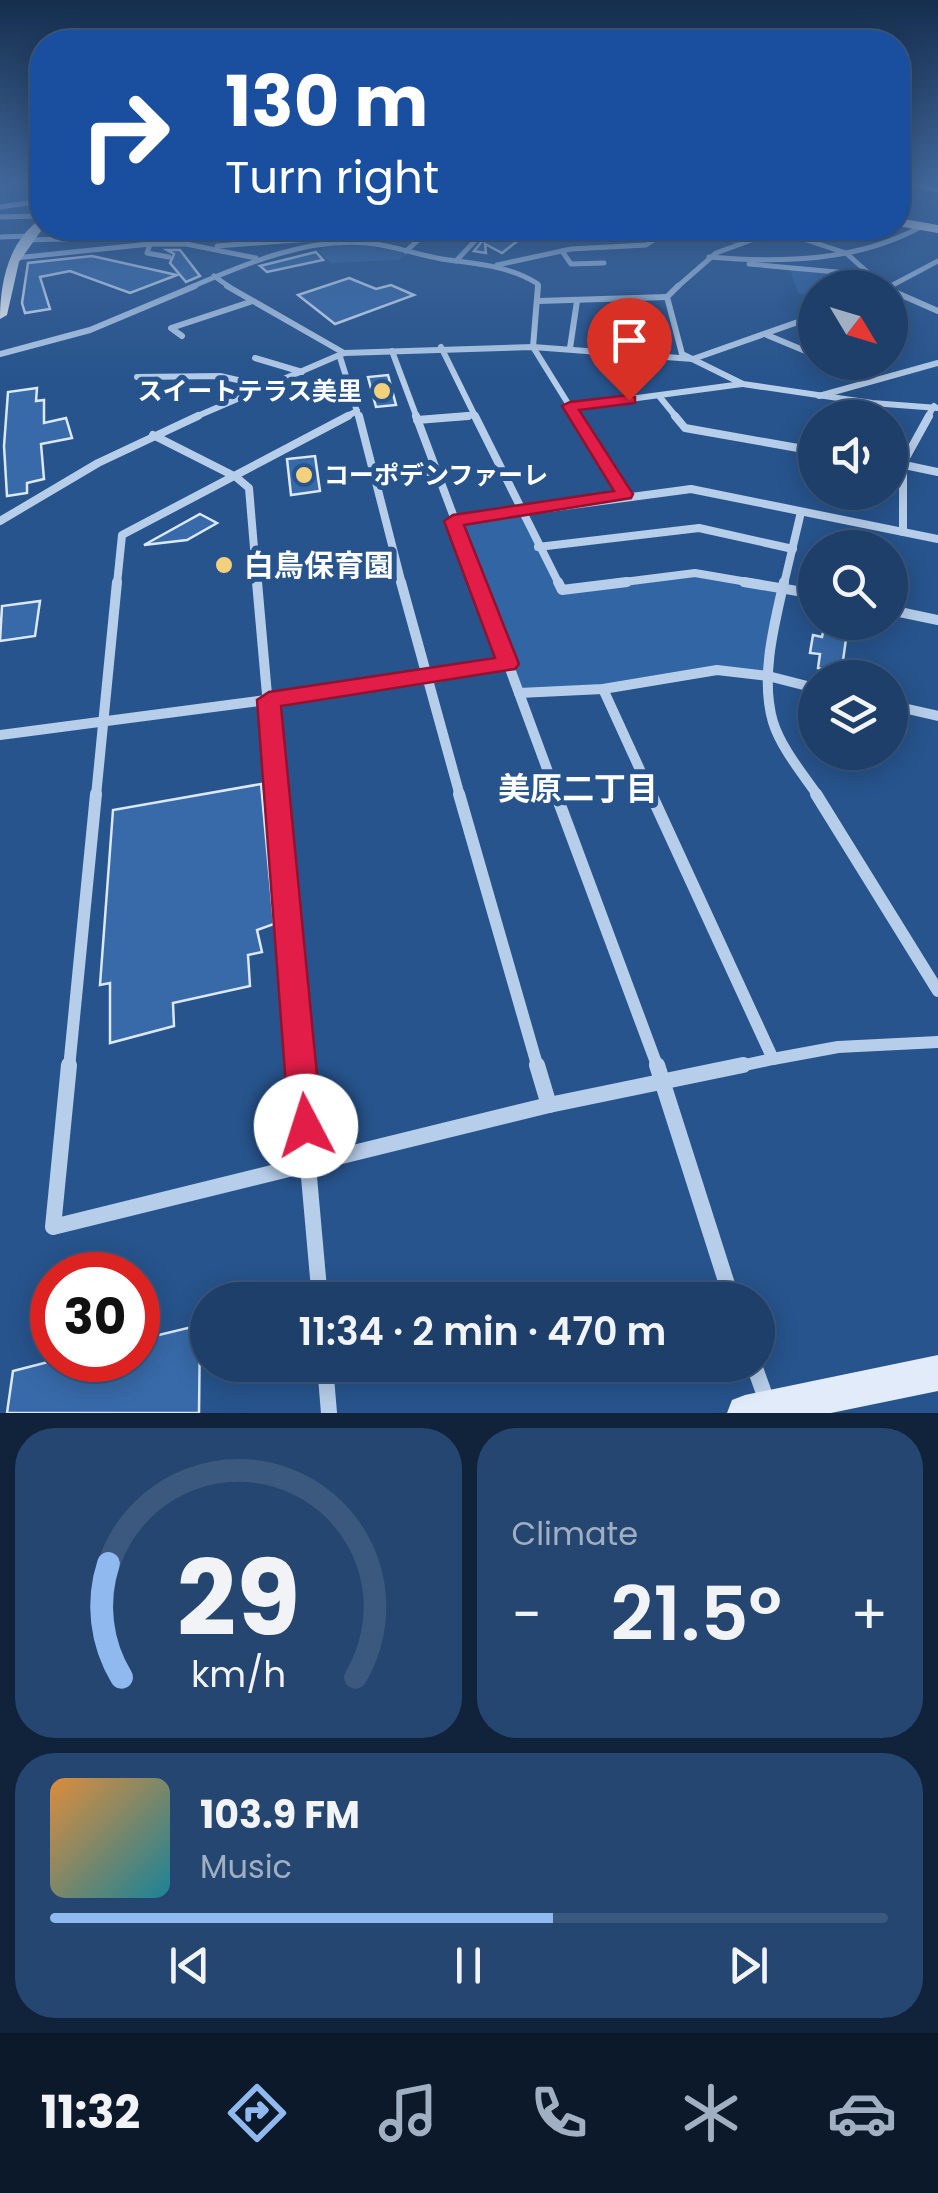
<!DOCTYPE html>
<meta charset="utf-8">
<style>
:root{--surface:#1d3f6a;--page:#254670;--text:#f1f3f6;--muted:#a0afc1;--line:#3b587e;--accent:#90b9f0}
body{margin:0;font-family:Poppins,"Noto Sans JP",sans-serif;background:var(--page);color:var(--text);height:100vh;display:flex;flex-direction:column;font-size:38px;white-space:nowrap}
*{box-sizing:border-box;margin:0}
p{font-size:32px;color:var(--muted)}
.icon{flex:none;width:55px;height:55px;fill:none;stroke:currentColor;stroke-width:2;stroke-linecap:round;stroke-linejoin:round}
.map{position:relative;height:1413px;overflow:hidden}
.panel{display:flex;flex-direction:column;gap:15px;padding:15px;background:#10233a;flex:1}
.panel>*{flex:none}
.hud{position:absolute;left:30px;top:30px;width:880px;height:210px;border-radius:40px;box-shadow:0 5px 25px #0003,0 0 0 2px var(--line);background:#1a4fa0;color:#fff;overflow:hidden}
.needle{width:65px;rotate:128deg}
.fabs{position:absolute;left:798px;top:270px;display:grid;gap:20px}
.fabs a{display:grid;place-items:center;width:110px;height:110px;border-radius:50%;background:var(--surface);box-shadow:0 5px 25px #0003,0 0 0 2px var(--line);font-size:50px}
.speed{position:absolute;left:30px;top:1252px;display:flex;gap:20px;font-size:50px;font-weight:700;text-align:center}
.speed>*{display:grid;place-content:center;width:130px;height:130px;border-radius:50%;background:var(--surface);box-shadow:0 5px 25px #0003,0 0 0 2px var(--line);line-height:1}
.speed .limit{border:15px solid #d22;background:#fff;color:#111}
.pin{position:absolute;display:grid;place-items:center;width:85px;height:85px;color:#fff;margin:-102px -42px;border-radius:50% 50% 50% 0;rotate:-45deg;box-shadow:0 0 10px #0007}
.pin .icon{rotate:45deg}
.me{position:absolute;width:110px;margin:-55px;rotate:355deg;stroke-linejoin:round;filter:drop-shadow(0 0 8px #0008)}
.turn{display:flex;align-items:center;gap:35px;height:210px;padding:0 30px;font-size:45px}
.turn .icon{width:130px;height:130px;stroke-width:2.5}
.turn b{display:block;font-size:70px;line-height:85px}
.big{font-size:75px;font-weight:600;line-height:1.1}
.panel .tile{flex:1;display:flex;flex-direction:column;justify-content:center;gap:15px;min-width:0;padding:0 35px;border-radius:40px;background:var(--page)}
.panel .dial{align-items:center;gap:0}
.dial svg{height:260px;overflow:visible;fill:none;stroke:var(--line);stroke-width:7;stroke-linecap:round;text-anchor:middle}
.dial text{fill:var(--text);stroke:none}
.song{display:flex;align-items:center;gap:30px}
.cover{width:120px;height:120px;border-radius:15px;background:linear-gradient(135deg,hsl(30 70% 55%),hsl(190 70% 35%))}
.played{height:10px;border-radius:5px;background:linear-gradient(90deg,var(--accent) 60%,var(--line) 60%)}
.keys{display:flex;justify-content:space-around;direction:ltr}
.heat{display:flex;justify-content:space-between;align-items:center;font-size:55px;direction:ltr}
.panel .tiles{flex:1;display:grid;gap:15px;grid-template-columns:1fr 1fr}
.tile:last-child{grid-column:span 2}
.trip{position:absolute;left:190px;top:1282px;width:585px;height:100px;border-radius:50px;background:var(--surface);box-shadow:0 5px 25px #0003,0 0 0 2px var(--line);font-weight:600;line-height:100px;text-align:center}
.tabs{display:flex;height:160px;justify-content:space-around;align-items:center;background:#0c192a;color:var(--muted)}
.tabs .icon{width:70px;height:70px}
.tabs .active{color:var(--accent)}
.tabs b{font-size:45px;color:var(--text)}
.map>svg:first-child{display:block}
.green{fill:#3265a4}
.building{fill:#386aa9;stroke:#dbe8f8;stroke-width:2.5}
.lines{fill:none;stroke-linecap:round;stroke-linejoin:round}
.street-far5{stroke:#b7ceea;stroke-width:5}
.street-far4{stroke:#b7ceea;stroke-width:6}
.street-far3{stroke:#b7ceea;stroke-width:8}
.street-far2{stroke:#b7ceea;stroke-width:10}
.street-far1{stroke:#b7ceea;stroke-width:12}
.street{stroke:#b7ceea;stroke-width:16}
.secondary{fill:#e1ebf9;fill-rule:evenodd}
.primary{fill:#fafcff;fill-rule:evenodd}
.highway{fill:#fff;fill-rule:evenodd}
.route{fill:#e11d48;stroke:#92132f;stroke-width:2.5}
.poi-dot{fill:#f3d07c;stroke:#27548d;stroke-width:4}
.labels{text-anchor:middle;dominant-baseline:central;stroke-width:10;stroke-linejoin:round;paint-order:stroke}
.far-poi-label{font-size:25px;font-weight:bold;fill:#fff;stroke:#27548d;text-anchor:end}
.poi-label{font-size:30px;font-weight:bold;fill:#fff;stroke:#27548d;text-anchor:start}
.neighbourhood-label{font-size:32px;font-weight:bold;fill:#fff;stroke:#27548d}
</style>
<div class="map">
<svg width="938" height="1413" viewBox="0 0 938 1413">
<rect width="100%" height="100%" fill="#27548d"/>
<g class="green">
<polygon points="355,243 408,254 398,260 331,263 319,252 323,248"/>
<polygon points="790,269 846,274 841,287 815,288 815,298 798,293"/>
<polygon points="519,509 562,590 695,573 783,587 768,676 717,670 603,689 519,693 453,521"/>
</g>
<g class="building">
<polygon points="493,228 534,228 502,253 485,244 486,253 474,251"/>
<polygon points="167,250 180,250 200,276 186,282 170,263 174,254"/>
<polygon points="316,252 323,260 267,272 260,266"/>
<polygon points="92,256 177,275 130,293 70,271 40,277 50,309 25,313 22,303 28,263"/>
<polygon points="349,278 376,289 391,285 414,295 335,324 298,295"/>
<polygon points="388,375 396,405 376,407 368,377"/>
<polygon points="37,388 36,401 44,400 44,423 66,418 72,438 41,444 44,479 27,483 27,493 7,496 4,446 8,392"/>
<polygon points="315,456 320,491 291,495 287,459"/>
<polygon points="200,514 217,523 187,540 144,545"/>
<polygon points="40,601 35,636 0,641 2,606"/>
<polygon points="824,628 847,632 841,675 818,668 820,654 810,653 813,635 822,637"/>
<polygon points="261,784 274,924 257,930 262,952 248,955 250,986 173,1003 174,1026 110,1043 110,983 100,985 113,810"/>
<polygon points="200,1325 199,1413 7,1413 13,1371 56,1360 138,1360 138,1340"/>
</g>
<g class="lines">
<g class="street-far5">
<polyline points="918,185 938,190"/>
<polyline points="0,207 42,201"/>
<polyline points="0,217 42,216"/>
<polyline points="212,228 215,231 238,228"/>
<polyline points="268,228 292,240"/>
<polyline points="422,228 481,234"/>
<polyline points="691,228 734,240"/>
<polyline points="773,229 846,253 885,288"/>
<polyline points="0,237 29,236"/>
<polyline points="26,240 106,238"/>
<polyline points="148,241 210,228"/>
<polyline points="371,241 423,228"/>
<polyline points="150,244 147,253 169,257"/>
<polyline points="217,246 337,237 364,228"/>
<polyline points="406,251 432,228"/>
<polyline points="562,251 571,264 604,263"/>
<path d="M709,257c71,6 149,5 213,-31"/>
<polyline points="15,258 150,244 186,244 256,258"/>
<polyline points="456,261 487,228"/>
<polyline points="749,264 870,275"/>
<polyline points="497,265 571,249 646,245 672,228"/>
<polyline points="214,276 231,288"/>
<path d="M189,288c54,-23 118,-51 178,-45 25,2 50,12 75,16 34,5 66,6 96,25v4"/>
<polyline points="676,288 716,253 776,231"/>
<polyline points="887,288 938,261"/>
</g>
<g class="street-far4">
<polyline points="227,286 344,353"/>
<polyline points="538,286 533,347 577,418"/>
<polyline points="678,286 667,297 682,354 743,384 872,403 938,408"/>
<polyline points="887,288 892,286"/>
<polyline points="890,290 938,311"/>
<polyline points="538,301 667,297"/>
<polyline points="767,335 815,355"/>
<polyline points="182,336 171,328 250,302"/>
<polyline points="441,347 476,418"/>
<polyline points="570,348 577,301"/>
<polyline points="392,351 417,418"/>
<polyline points="0,354 90,330 195,286"/>
<polyline points="340,357 359,418"/>
<polyline points="255,358 302,372"/>
<polyline points="832,362 872,380"/>
<polyline points="137,377 220,376 269,387"/>
<polyline points="659,396 677,418"/>
<polyline points="819,396 938,363"/>
<polyline points="570,407 742,384"/>
<polyline points="193,418 344,353 533,347 693,359 815,316"/>
<polyline points="344,418 357,411"/>
<polyline points="439,418 474,415"/>
<polyline points="927,418 934,406"/>
</g>
<g class="street-far3">
<polyline points="359,416 402,584"/>
<polyline points="416,416 479,584"/>
<polyline points="475,416 559,584"/>
<polyline points="576,416 625,495"/>
<polyline points="675,416 685,428 815,451"/>
<polyline points="417,420 468,416"/>
<polyline points="153,435 236,477 249,488 257,584"/>
<polyline points="890,462 938,472"/>
<polyline points="374,478 435,471"/>
<polyline points="0,521 98,463 198,416"/>
<polyline points="453,521 691,489 938,539"/>
<polyline points="903,532 903,463 929,416"/>
<polyline points="538,547 699,528 793,549"/>
<polyline points="117,584 122,535 348,416"/>
<polyline points="608,584 695,573 759,584"/>
<polyline points="784,584 801,512"/>
</g>
<g class="street-far2">
<polyline points="257,582 276,796"/>
<polyline points="401,582 460,796"/>
<polyline points="478,582 557,796"/>
<polyline points="558,582 562,590 627,582"/>
<polyline points="744,582 815,594"/>
<path d="M784,582c-10,43 -24,96 -11,140 8,26 30,52 45,74"/>
<polyline points="890,610 938,620"/>
<polyline points="603,689 652,796"/>
<polyline points="519,693 603,689 717,670 768,676 815,688"/>
<polyline points="890,705 938,716"/>
<polyline points="0,735 426,679 508,664"/>
<polyline points="96,796 117,582"/>
</g>
<g class="street-far1">
<polyline points="276,794 300,1068"/>
<polyline points="459,794 538,1068"/>
<polyline points="556,794 658,1068"/>
<polyline points="651,794 773,1059 838,1047 938,1042"/>
<polyline points="816,794 938,991"/>
<polyline points="69,1068 96,794"/>
<polyline points="731,1068 773,1059"/>
</g>
<g class="street">
<polyline points="69,1065 53,1227 549,1105 537,1065"/>
<polyline points="299,1065 320,1300"/>
<polyline points="657,1065 732,1300"/>
<polyline points="549,1105 743,1065"/>
<polyline points="325,1365 329,1413"/>
<polyline points="754,1365 771,1413"/>
</g>
<polygon class="secondary" points="938,1355 938,1391 831,1413 727,1413 732,1400 745,1395"/>
<path class="primary" d="M42,218l1,10 -24,34 -12,53 -7,4c0,-38 9,-79 42,-101z"/>
<polygon class="highway" points="898,218 938,225 938,233 898,226"/>
</g>
<linearGradient id="sky" x2="0" y2="1"><stop stop-color="#152e4e"/><stop offset="0.48" stop-color="#41679a"/><stop offset="1" stop-color="#41679a" stop-opacity="0"/></linearGradient>
<rect width="938" height="383" fill="url(#sky)"/>
<polygon class="route" points="629,395 635,397 635,403 579,410 633,494 631,498 464,525 519,664 515,669 281,706 322,1126 317,1138 306,1142 294,1138 289,1126 257,700 269,692 495,658 444,521 453,515 614,491 562,406 570,402"/>
<g class="poi-dot">
<circle cx="382" cy="391" r="10"/>
<circle cx="304" cy="475" r="10"/>
<circle cx="224" cy="565" r="10"/>
</g>
<g class="labels">
<g class="far-poi-label">
<text x="362" y="391">スイートテラス美里</text>
<text x="324" y="475" text-anchor="start">コーポデンファーレ</text>
</g>
<g class="poi-label">
<text x="244" y="565">白鳥保育園</text>
</g>
<g class="neighbourhood-label">
<text x="578" y="788">美原二丁目</text>
</g>
</g>
</svg>
<div class="fabs">
<a><svg class="needle" viewBox="-14 -14 28 28"><path d="M0-13l5 13h-10z" fill="#e53935"/><path d="M0 13l5-13h-10z" fill="#a0afc1"/></svg></a>
<a><svg class="icon" aria-label="sound" viewBox="0 0 24 24"><path d="M4 9h4l5-4v14l-5-4H4zM17 9q2 3 0 6"/></svg></a>
<a><svg class="icon" aria-label="search" viewBox="0 0 24 24"><circle cx="10" cy="10" r="6"/><path d="M15 15l6 6"/></svg></a>
<a><svg class="icon" aria-label="layers" viewBox="0 0 24 24"><path d="M12 4l9 5-9 5-9-5zM3 14l9 5 9-5"/></svg></a>
</div>
<div class="speed"><div class="limit">30</div></div>
<div class="pin" style="left:629px;top:400px;background:#d93025"><svg class="icon" aria-label="arrive" viewBox="0 0 24 24"><path d="M6 21V4h12l-3 4 3 4H6"/></svg></div>
<svg class="me" style="left:306px;top:1126px" viewBox="-20 -20 40 40"><circle r="19" fill="#fff"/><path d="M0-13L10 11 0 6-10 11z" fill="#e11d48"/></svg>
<div class="trip">11:34 · 2 min · 470 m</div>
<div class="hud">
<div class="turn"><svg class="icon" aria-label="right" viewBox="0 0 24 24"><path d="M7 20v-9h11M14 6l5 5-5 5"/></svg><div><b>130 m</b>Turn right</div></div>
</div>
</div>
<section class="panel">
<div class="tiles">
<div class="tile dial"><svg viewBox="0 0 100 80">
<path d="M14 69A42 42 0 1 1 86 69"/>
<path d="M14 69A42 42 0 0 1 10 34" stroke="#90b9f0"/>
<text x="50" y="56" font-size="32" font-weight="700">29</text>
<text x="50" y="72" font-size="11">km/h</text>
</svg></div>
<div class="tile"><p>Climate</p>
<div class="heat"><a>−</a><b class="big">21.5°</b><a>+</a></div>
</div>
<div class="tile">
<div class="song"><i class="cover"></i><div><b>103.9 FM</b><p>Music</p></div></div>
<div class="played"></div>
<div class="keys"><svg class="icon" aria-label="previous" viewBox="0 0 24 24"><path d="M18 5L8 12l10 7zM5 5v14"/></svg><svg class="icon" aria-label="pause" viewBox="0 0 24 24"><path d="M8 5v14M16 5v14"/></svg><svg class="icon" aria-label="next" viewBox="0 0 24 24"><path d="M6 5l10 7-10 7zM19 5v14"/></svg></div>
</div>
</div>
</section>
<nav class="tabs">
<b>11:32</b>
<svg class="icon active" aria-label="directions" viewBox="0 0 24 24"><path d="M12 3l9 9-9 9-9-9zM9 14v-3h6M13 9l2 2-2 2"/></svg>
<svg class="icon" aria-label="music" viewBox="0 0 24 24"><path d="M9 18V5l10-2v13"/><circle cx="6" cy="18" r="3"/><circle cx="16" cy="16" r="3"/></svg>
<svg class="icon" aria-label="phone" viewBox="0 0 24 24"><path d="M5 4h4l2 5-3 2q2 4 5 5l2-3 5 2v4C11 20 4 13 5 4z"/></svg>
<svg class="icon" aria-label="climate" viewBox="0 0 24 24"><path d="M12 3v18M4 7l16 10M4 17L20 7"/></svg>
<svg class="icon" aria-label="car" viewBox="0 0 24 24"><path d="M5 17H2v-5l4-1 3-4h7l3 4 3 1v5h-3M9 17h6M6 11h13"/><circle cx="7" cy="17" r="2"/><circle cx="17" cy="17" r="2"/></svg>
</nav>
